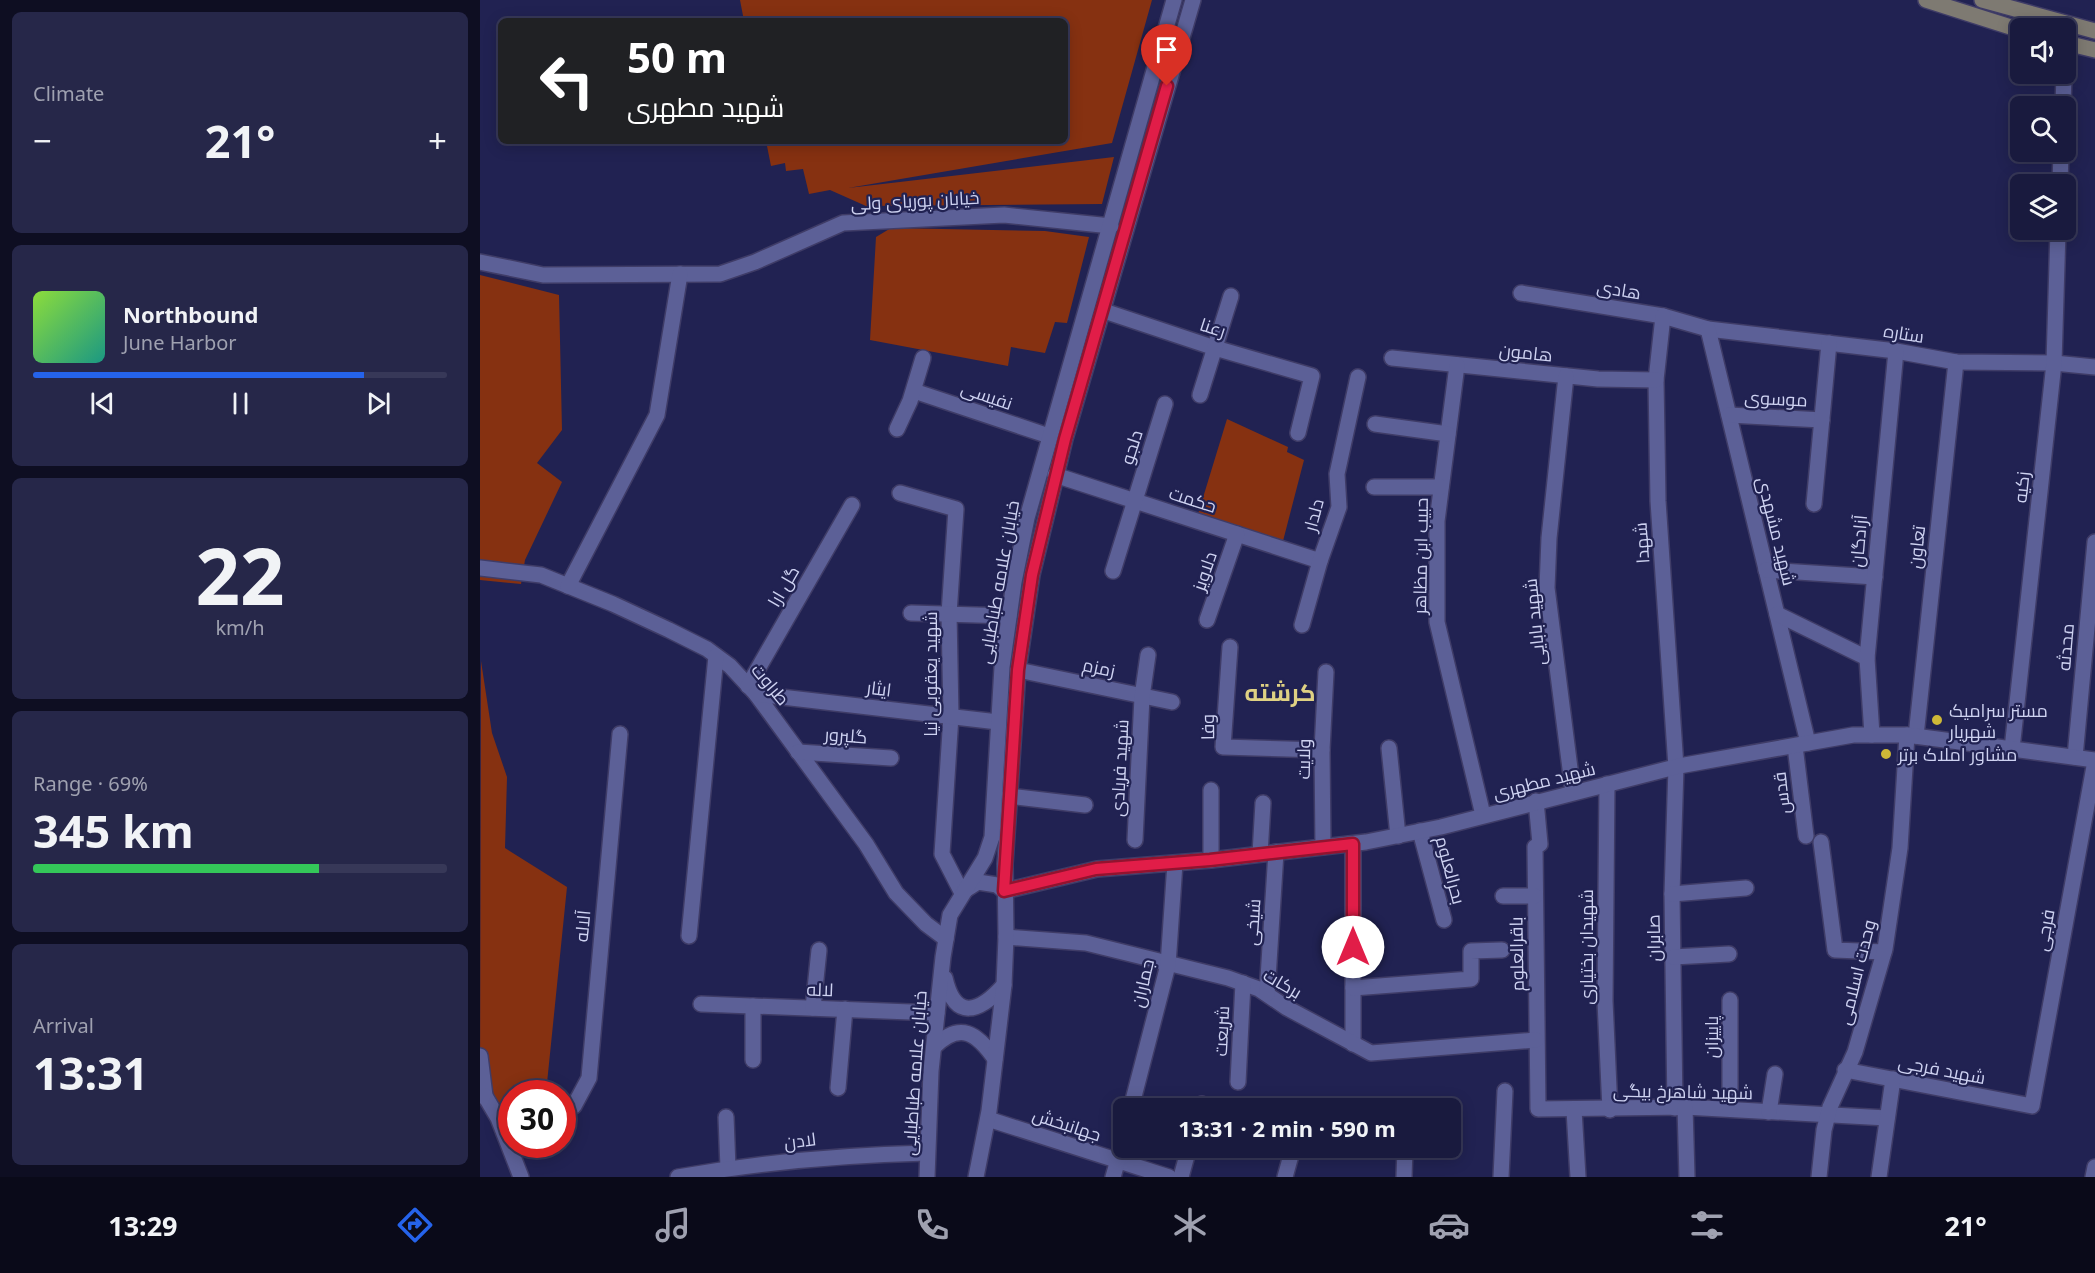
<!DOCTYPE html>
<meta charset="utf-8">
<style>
:root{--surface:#191a3e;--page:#262749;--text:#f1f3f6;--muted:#9fa1b0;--line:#373858;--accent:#2563eb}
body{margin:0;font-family:"Noto Sans",Cairo,sans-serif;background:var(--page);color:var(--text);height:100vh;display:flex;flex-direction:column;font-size:22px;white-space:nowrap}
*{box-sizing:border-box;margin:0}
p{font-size:20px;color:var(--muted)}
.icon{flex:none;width:33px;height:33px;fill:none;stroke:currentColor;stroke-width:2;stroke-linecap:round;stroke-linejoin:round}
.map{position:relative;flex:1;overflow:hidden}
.side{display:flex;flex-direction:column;gap:12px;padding:12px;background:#0e0e22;width:480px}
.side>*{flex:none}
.hud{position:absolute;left:18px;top:18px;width:570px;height:126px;border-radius:9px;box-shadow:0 3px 15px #0003,0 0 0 2px var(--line);background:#202124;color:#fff;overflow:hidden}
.controls{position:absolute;left:1530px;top:18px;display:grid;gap:12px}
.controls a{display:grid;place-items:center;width:66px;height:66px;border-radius:9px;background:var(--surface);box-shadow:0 3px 15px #0003,0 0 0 2px var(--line);font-size:30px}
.speed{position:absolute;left:18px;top:1080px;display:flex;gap:12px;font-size:30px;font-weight:700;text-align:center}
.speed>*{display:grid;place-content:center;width:78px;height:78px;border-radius:50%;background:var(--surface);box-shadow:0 3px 15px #0003,0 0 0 2px var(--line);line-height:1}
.speed .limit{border:9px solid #d22;background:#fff;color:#111}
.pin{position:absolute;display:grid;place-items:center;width:51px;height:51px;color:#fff;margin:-62px -26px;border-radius:50% 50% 50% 0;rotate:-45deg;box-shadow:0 0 6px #0007}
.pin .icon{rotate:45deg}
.me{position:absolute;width:66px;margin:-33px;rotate:0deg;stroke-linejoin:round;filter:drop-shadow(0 0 4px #0008)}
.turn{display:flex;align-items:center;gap:21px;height:126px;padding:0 30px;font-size:27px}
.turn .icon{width:78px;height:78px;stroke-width:2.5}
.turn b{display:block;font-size:42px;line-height:51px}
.big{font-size:45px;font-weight:700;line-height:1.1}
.side .card{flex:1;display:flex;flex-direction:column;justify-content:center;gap:9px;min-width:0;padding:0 21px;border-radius:9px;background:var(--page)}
.side .dial{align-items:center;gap:0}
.dial b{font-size:78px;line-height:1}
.song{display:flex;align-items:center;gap:18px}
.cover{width:72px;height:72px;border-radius:9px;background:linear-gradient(135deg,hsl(90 70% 55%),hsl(170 70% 35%))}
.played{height:6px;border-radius:3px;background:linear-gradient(90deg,var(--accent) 80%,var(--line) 80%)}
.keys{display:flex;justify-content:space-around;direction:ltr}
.heat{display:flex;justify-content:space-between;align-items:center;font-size:33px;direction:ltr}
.charge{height:9px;border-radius:4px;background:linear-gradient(90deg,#34c759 69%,var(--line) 0)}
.trip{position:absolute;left:633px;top:1098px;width:348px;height:60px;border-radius:9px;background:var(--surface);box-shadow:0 3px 15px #0003,0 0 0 2px var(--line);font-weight:700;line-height:60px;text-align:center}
.tab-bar{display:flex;height:96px;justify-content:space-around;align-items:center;background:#0a0a19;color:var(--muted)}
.tab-bar .icon{width:42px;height:42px}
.tab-bar .selected{color:var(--accent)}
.tab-bar b{font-size:27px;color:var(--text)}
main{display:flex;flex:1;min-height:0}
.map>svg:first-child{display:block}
.green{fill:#863111}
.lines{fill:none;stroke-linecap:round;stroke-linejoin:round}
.minor-casing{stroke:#3f3c67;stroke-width:18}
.tertiary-casing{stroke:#3f3c67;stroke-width:18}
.secondary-casing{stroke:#3f3c67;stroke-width:18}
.minor{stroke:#5c6097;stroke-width:15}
.tertiary{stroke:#5c6097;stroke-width:15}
.secondary{stroke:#7e7a72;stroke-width:15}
.route-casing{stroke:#92132f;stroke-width:15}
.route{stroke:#e11d48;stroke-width:10}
.poi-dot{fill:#ceb837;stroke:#212252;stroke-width:2}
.labels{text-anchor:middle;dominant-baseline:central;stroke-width:4.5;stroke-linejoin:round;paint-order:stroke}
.street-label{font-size:18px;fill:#ced2f1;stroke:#212252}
.poi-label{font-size:18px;fill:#ced2f1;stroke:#212252;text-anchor:start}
.district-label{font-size:24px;font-weight:bold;fill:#dfd183;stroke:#212252}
</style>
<main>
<section class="side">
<div class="card"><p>Climate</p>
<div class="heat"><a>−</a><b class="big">21°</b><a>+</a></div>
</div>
<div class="card">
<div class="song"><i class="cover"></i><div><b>Northbound</b><p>June Harbor</p></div></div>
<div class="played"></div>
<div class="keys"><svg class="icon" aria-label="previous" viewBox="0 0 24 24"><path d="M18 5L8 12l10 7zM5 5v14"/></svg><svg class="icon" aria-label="pause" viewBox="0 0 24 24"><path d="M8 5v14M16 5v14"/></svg><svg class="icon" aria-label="next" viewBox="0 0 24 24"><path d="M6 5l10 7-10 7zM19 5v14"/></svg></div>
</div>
<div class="card dial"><b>22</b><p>km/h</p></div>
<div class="card"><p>Range · 69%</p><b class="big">345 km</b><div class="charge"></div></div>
<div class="card"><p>Arrival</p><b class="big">13:31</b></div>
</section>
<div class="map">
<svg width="1615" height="1177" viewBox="0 0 1615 1177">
<rect width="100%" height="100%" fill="#212252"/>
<g class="green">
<polygon points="260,0 672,0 632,143 368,188 634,157 622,204 386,206 350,190 329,194 323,169 306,171 305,163 291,166 286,141 585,141 585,21 264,21"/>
<polygon points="411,228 565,231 609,237 587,323 575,322 565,353 531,347 528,366 390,340 396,237"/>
<polygon points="0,275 79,295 82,430 57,463 82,482 45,560 41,584 0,580"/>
<polygon points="747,419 808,447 807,452 824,460 803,541 718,514"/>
<polygon points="1,661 12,733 27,777 25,848 87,887 66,1093 32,1094 31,1110 20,1113 0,1093"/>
</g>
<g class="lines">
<defs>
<g id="minor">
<polyline points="1583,106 1584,74"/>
<polyline points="1580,184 1581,152"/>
<polyline points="0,262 63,275 240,274 275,262 363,223 524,215 631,226"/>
<polyline points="1041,293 1183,316 1228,329 1416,351 1476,362 1574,363 1615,367"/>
<polyline points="624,311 735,348 832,376 818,433"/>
<polyline points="1183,316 1176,380 1178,501 1196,767 1192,894 1195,1108"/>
<polyline points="1228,329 1328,743"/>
<polyline points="912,358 1118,379 1176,380"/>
<polyline points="977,365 957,521 957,622 1003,815"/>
<polyline points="1086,376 1069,538 1067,588 1093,792"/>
<polyline points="434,391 569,436"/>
<polyline points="720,395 751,296"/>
<polyline points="1249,415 1342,420"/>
<polyline points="895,424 968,434"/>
<polyline points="417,429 430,401 443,358"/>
<polyline points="575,475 840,561"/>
<polyline points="894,487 961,487"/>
<polyline points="420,493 476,509 469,614 471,716 462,854 482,893"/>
<polyline points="1334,504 1349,343"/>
<polyline points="0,568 61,575 133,604 189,630 227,649 250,666 276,694 386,844 416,893 446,924 466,939"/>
<polyline points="1286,570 1395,577"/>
<polyline points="633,571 685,404"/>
<polyline points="88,586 177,415 200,274"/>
<polyline points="431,613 529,616"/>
<polyline points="1297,614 1387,658"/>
<polyline points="727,620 757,534"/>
<polyline points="822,625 840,561 859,507 857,474 878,377"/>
<polyline points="750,647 743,747 842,750"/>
<polyline points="538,670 692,702"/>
<polyline points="268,686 372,505"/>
<polyline points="276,694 518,722"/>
<polyline points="1392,735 1387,658 1416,351"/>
<polyline points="1436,736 1476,362"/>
<polyline points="1315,746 1326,836"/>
<polyline points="909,748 918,836"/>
<polyline points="1532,749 1574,363 1578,230"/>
<polyline points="318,752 411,758"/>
<polyline points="1595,757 1615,542"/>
<polyline points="1127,784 1125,1001 1130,1110"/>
<polyline points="529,796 605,805"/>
<polyline points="1056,801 1060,844 1055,847 1058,1109 1205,1107 1407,1118"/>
<polyline points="940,831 964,920"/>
<polyline points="655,840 662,697 668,655"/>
<polyline points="1341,842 1355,950 1404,952"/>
<polyline points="873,844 873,1044"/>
<polyline points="843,847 842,750 846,672"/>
<polyline points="780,854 783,803"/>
<polyline points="731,860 731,790"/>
<polyline points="1192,894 1266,888"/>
<polyline points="1023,896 1055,896"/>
<polyline points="209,936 236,656"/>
<polyline points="526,937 606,943 748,978 779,989 807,1008 891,1053 1056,1040"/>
<polyline points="1193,957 1249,954"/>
<polyline points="873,988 991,979 991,951 1022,950"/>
<polyline points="787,994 796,852"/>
<polyline points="221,1004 457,1013"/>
<polyline points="273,1006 273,1060"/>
<polyline points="333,1008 339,950"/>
<polyline points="0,1056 5,1096"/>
<polyline points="1365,1070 1552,1106 1615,761"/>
<polyline points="758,1082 763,983"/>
<polyline points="358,1088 365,1009"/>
<polyline points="0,1096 5,1096 18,1118 41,1177"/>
<polyline points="1205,1107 1207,1177"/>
<polyline points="82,1108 94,1106 109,1078 140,734"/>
<polyline points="651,1108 688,965 695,863"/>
<polyline points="721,1108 722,1104"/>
<polyline points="1250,1109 1250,1000"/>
<polyline points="1094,1110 1098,1177"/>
<polyline points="1289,1112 1295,1074"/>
<polyline points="246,1117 248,1168"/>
<polyline points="508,1119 689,1177"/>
<path d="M198,1177c83,-15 165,-22 249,-24"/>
<polyline points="633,1177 644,1139"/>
<polyline points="701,1177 709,1148"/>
<polyline points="805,1177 813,1148"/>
<polyline points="924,1177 925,1148"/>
<polyline points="1021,1177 1025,1091"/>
<polyline points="1339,1177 1344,1130 1350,1107 1375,1052 1405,949 1420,848 1427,735"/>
<polyline points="1399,1177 1413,1079"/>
<polyline points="1613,1177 1615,1167"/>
</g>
<g id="tertiary">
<polyline points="484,891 498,882 517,885 524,891 617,869 731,860 886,842 961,827 1199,766 1373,735 1427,735 1615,760"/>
<path d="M465,978c10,43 34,35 59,7"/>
<path d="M454,1047c26,-26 43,-14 61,12"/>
<polyline points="447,1177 451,1071 463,957 470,915 505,858 512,837 522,667 534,582 547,518 694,0"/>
<polyline points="496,1177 509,1111 524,985 526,937 525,864 538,670 552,575 585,439 713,0"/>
</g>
<g id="secondary">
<polyline points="1446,0 1540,30"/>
<polyline points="1502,0 1615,31"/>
<polyline points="1586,43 1615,50"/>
</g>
</defs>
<use href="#minor" class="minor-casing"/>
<use href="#tertiary" class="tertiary-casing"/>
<use href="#secondary" class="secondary-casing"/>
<use href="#minor" class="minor"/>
<use href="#tertiary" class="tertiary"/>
<use href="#secondary" class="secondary"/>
</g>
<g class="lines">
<defs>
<polyline id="route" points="687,86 585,439 552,575 538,670 524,891 616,869 730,860 873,844 873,947"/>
</defs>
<use href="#route" class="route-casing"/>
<use href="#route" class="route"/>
</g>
<g class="poi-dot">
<circle cx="1457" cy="720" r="6"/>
<circle cx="1406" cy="754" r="6"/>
</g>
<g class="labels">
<g class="street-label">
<text transform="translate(435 200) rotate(-3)">خیابان پوریای ولی</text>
<text transform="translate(1139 289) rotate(9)">هادی</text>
<text transform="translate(733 327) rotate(18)">رعنا</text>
<text transform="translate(1424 333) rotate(9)">ستاره</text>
<text transform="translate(1046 352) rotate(6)">هامون</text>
<text transform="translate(507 395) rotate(19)">نفیسی</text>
<text transform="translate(1296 398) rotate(3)">موسوی</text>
<text transform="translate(651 447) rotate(-72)">دلجو</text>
<text transform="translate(1541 487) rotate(-84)">زکیه</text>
<text transform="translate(713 499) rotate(18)">حکمت</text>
<text transform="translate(833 515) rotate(-75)">دلدار</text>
<text transform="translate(1297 531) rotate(76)">شهید مشهدی</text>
<text transform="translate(1378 541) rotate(-85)">آزادگان</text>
<text transform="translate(1161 543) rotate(-94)">شهدا</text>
<text transform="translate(1436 547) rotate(-84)">تعاون</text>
<text transform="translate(940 556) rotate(-89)">حبیب ابن مظاهر</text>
<text transform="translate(724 571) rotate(-71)">دلاویز</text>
<text transform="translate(518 582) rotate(-80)">خیابان علامه طباطبایی</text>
<text transform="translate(303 586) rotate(-60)">گل ارا</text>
<text transform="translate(1054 622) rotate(-96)">شهید بابایی</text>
<text transform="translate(1585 647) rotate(-85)">محدثه</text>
<text transform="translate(619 667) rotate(12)">زمزم</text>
<text transform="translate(450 674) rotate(-90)">شهید یعقوبی نیا</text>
<text transform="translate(291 684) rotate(50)">طراوت</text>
<text transform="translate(399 688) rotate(7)">ایثار</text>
<text transform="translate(727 727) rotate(-91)">وفا</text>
<text transform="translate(366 735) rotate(4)">گلپرور</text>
<text transform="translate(823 759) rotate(-89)">ولایت</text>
<text transform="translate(639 768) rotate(-87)">شهید فریادی</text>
<text transform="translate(1064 780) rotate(-14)">شهید مطهری</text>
<text transform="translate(1301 793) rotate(-97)">قدس</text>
<text transform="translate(971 870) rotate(75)">بحرالعلوم</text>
<text transform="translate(772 922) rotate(-86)">شیخی</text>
<text transform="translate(102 926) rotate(-85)">آلاله</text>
<text transform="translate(1564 930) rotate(-80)">فرجی</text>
<text transform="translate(1173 938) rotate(-91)">صابران</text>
<text transform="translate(1106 947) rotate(-90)">شهیدان بختیاری</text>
<text transform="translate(1036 954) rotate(-91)">باقرالعلوم</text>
<text transform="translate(1376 972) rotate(-76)">وحدت اسلامی</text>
<text transform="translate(662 983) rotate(-77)">جماران</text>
<text transform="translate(803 983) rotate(30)">برکات</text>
<text transform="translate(340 989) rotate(2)">لاله</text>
<text transform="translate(741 1031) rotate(-87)">شریعت</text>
<text transform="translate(1231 1037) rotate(-90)">پاییزان</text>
<text transform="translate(1462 1069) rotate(11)">شهید فرجی</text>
<text transform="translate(434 1073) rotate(-86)">خیابان علامه طباطبایی</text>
<text transform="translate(1203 1091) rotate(1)">شهید شاهرخ بیگی</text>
<text transform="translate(587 1124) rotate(18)">جهانبخش</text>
<text transform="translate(320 1140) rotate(-7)">لادن</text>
</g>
<g class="poi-label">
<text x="1469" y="710">مستر سرامیک<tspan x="1469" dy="21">شهریار</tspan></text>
<text x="1418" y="754">مشاور املاک برتر</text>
</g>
<g class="district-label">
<text x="800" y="691">کرشته</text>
</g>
</g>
</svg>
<div class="controls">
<a><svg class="icon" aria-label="sound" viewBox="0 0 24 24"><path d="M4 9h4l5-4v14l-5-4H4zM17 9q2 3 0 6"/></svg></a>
<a><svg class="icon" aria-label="search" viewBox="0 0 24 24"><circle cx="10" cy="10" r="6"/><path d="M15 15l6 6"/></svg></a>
<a><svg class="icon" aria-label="layers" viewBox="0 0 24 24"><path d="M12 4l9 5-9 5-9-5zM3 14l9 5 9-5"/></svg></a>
</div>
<div class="speed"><div class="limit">30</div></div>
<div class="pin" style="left:687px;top:86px;background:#d93025"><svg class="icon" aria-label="arrive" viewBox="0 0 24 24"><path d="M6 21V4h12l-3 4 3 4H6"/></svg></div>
<svg class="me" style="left:873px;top:947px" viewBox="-20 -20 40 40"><circle r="19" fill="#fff"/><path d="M0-13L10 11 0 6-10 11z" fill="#e11d48"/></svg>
<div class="trip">13:31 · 2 min · 590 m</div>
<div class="hud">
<div class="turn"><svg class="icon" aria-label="left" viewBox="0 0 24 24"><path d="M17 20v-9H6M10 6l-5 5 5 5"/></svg><div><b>50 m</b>شهید مطهری</div></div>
</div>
</div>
</main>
<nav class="tab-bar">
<b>13:29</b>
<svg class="icon selected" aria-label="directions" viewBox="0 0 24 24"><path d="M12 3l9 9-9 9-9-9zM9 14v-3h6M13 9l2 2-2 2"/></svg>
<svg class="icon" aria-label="music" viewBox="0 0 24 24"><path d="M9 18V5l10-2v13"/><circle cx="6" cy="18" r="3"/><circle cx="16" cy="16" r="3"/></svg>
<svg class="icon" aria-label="phone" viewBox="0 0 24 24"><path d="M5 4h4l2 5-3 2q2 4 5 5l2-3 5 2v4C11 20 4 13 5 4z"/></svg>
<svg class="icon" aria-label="climate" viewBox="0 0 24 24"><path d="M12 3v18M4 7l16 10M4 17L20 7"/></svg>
<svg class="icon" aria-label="car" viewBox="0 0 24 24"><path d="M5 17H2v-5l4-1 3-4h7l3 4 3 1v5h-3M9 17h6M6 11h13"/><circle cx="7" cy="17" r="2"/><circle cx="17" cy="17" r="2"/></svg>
<svg class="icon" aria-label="filters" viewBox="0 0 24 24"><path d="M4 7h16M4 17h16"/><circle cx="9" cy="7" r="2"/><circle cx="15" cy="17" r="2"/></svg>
<b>21°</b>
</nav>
